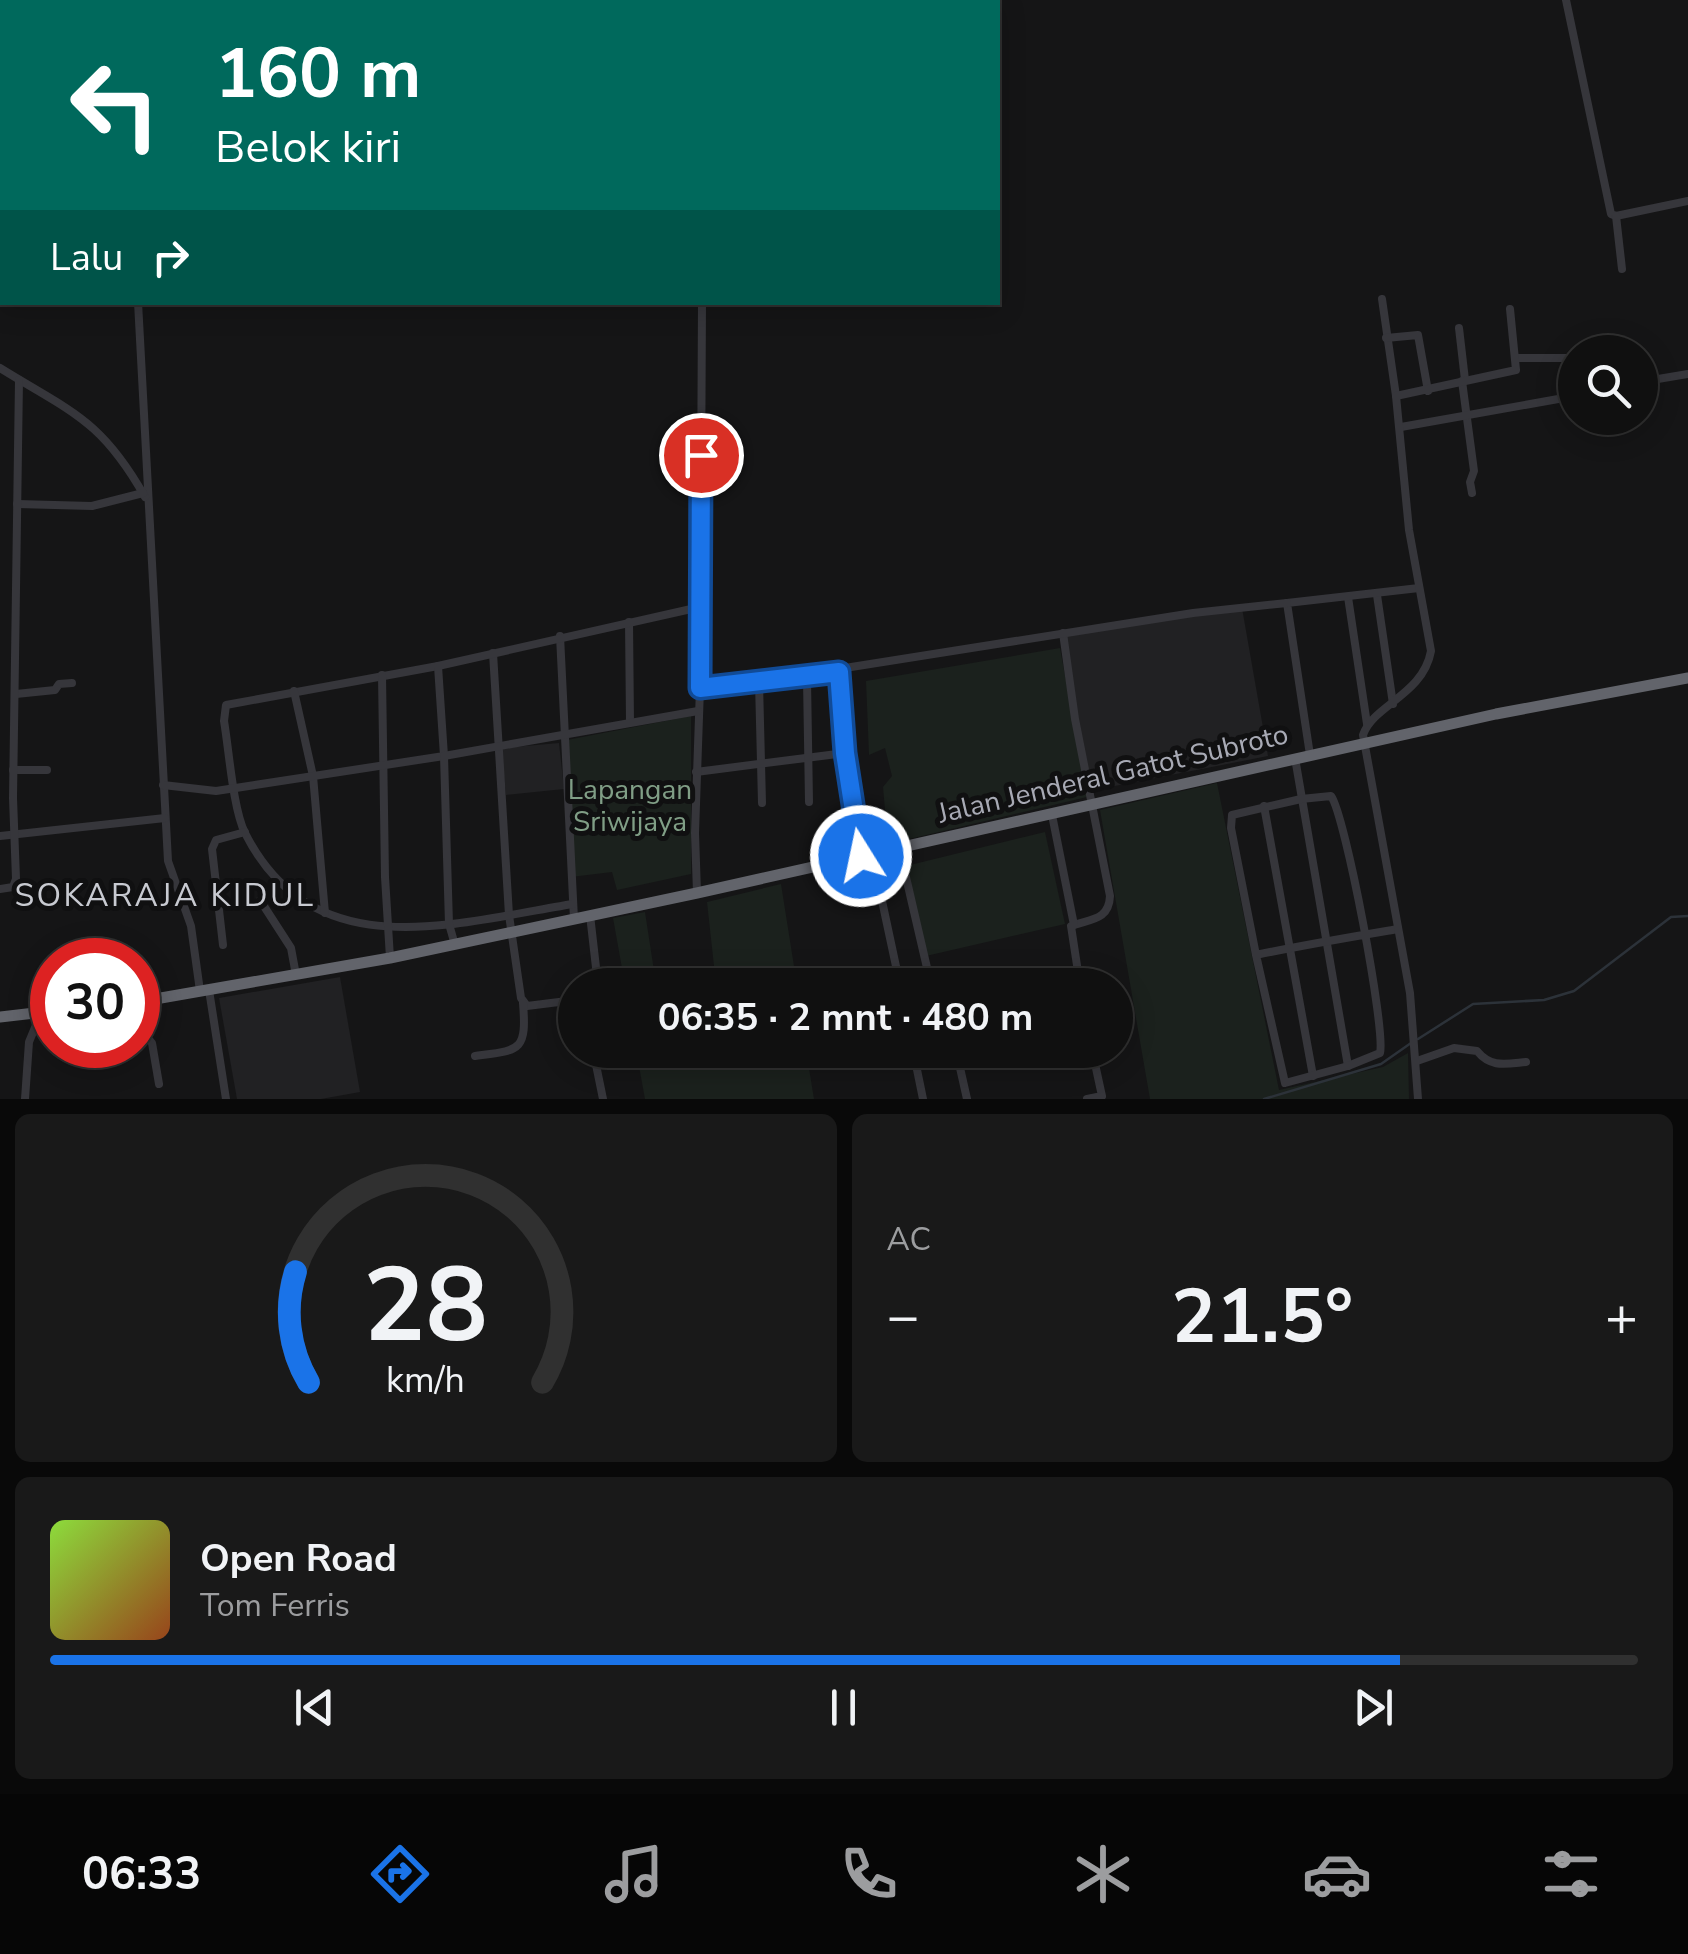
<!DOCTYPE html>
<html lang="id">
<meta charset="utf-8">
<style>
:root{--surface:#101010;--page:#191919;--text:#f1f3f6;--muted:#9c9d9f;--line:#303030;--accent:#1a73e8}
body{margin:0;font-family:"Nunito Sans",sans-serif;background:var(--page);color:var(--text);height:100vh;display:flex;flex-direction:column;font-size:38px;white-space:nowrap}
*{box-sizing:border-box;margin:0}
p{font-size:32px;color:var(--muted)}
.icon{flex:none;width:55px;height:55px;fill:none;stroke:currentColor;stroke-width:2;stroke-linecap:round;stroke-linejoin:round}
.map{position:relative;height:1099px;overflow:hidden}
.drawer{display:flex;flex-direction:column;gap:15px;padding:15px;background:#090909;flex:1}
.drawer>*{flex:none}
.banner{position:absolute;left:0px;top:0px;width:1000px;height:305px;box-shadow:0 5px 25px #0003,0 0 0 2px var(--line);background:#00695c;color:#fff;overflow:hidden}
.tools{position:absolute;left:1558px;top:335px;display:grid;gap:20px}
.tools a{display:grid;place-items:center;width:100px;height:100px;border-radius:50%;background:var(--surface);box-shadow:0 5px 25px #0003,0 0 0 2px var(--line);font-size:50px}
.speed{position:absolute;left:30px;top:938px;display:flex;gap:20px;font-size:50px;font-weight:700;text-align:center}
.speed>*{display:grid;place-content:center;width:130px;height:130px;border-radius:50%;background:var(--surface);box-shadow:0 5px 25px #0003,0 0 0 2px var(--line);line-height:1}
.speed .limit{border:15px solid #d22;background:#fff;color:#111}
.pin{position:absolute;display:grid;place-items:center;width:85px;height:85px;color:#fff;margin:-42px;border:5px solid #fff;border-radius:50%;box-shadow:0 2px 10px #0007}
.me{position:absolute;width:110px;margin:-55px;rotate:350deg;stroke-linejoin:round;filter:drop-shadow(0 0 8px #0008)}
.turn{display:flex;align-items:center;gap:35px;height:210px;padding:0 50px;font-size:45px}
.turn .icon{width:130px;height:130px;stroke-width:2.5}
.turn b{display:block;font-size:70px;line-height:85px}
.then{display:flex;align-items:center;height:95px;padding:0 50px;background:#0003;gap:20px;font-size:38px}
.big{font-size:75px;font-weight:700;line-height:1.1}
.drawer .widget{flex:1;display:flex;flex-direction:column;justify-content:center;gap:15px;min-width:0;padding:0 35px;border-radius:15px;background:var(--page)}
.drawer .dial{align-items:center;gap:0}
.dial svg{height:260px;overflow:visible;fill:none;stroke:var(--line);stroke-width:7;stroke-linecap:round;text-anchor:middle}
.dial text{fill:var(--text);stroke:none}
.song{display:flex;align-items:center;gap:30px}
.cover{width:120px;height:120px;border-radius:15px;background:linear-gradient(135deg,hsl(90 70% 55%),hsl(20 70% 35%))}
.played{height:10px;border-radius:5px;background:linear-gradient(90deg,var(--accent) 85%,var(--line) 85%)}
.keys{display:flex;justify-content:space-around;direction:ltr}
.heat{display:flex;justify-content:space-between;align-items:center;font-size:55px;direction:ltr}
.drawer .tiles{flex:1;display:grid;gap:15px;grid-template-columns:1fr 1fr}
.widget:last-child{grid-column:span 2}
.trip{position:absolute;left:558px;top:968px;width:575px;height:100px;border-radius:50px;background:var(--surface);box-shadow:0 5px 25px #0003,0 0 0 2px var(--line);font-weight:700;line-height:100px;text-align:center}
.menu{display:flex;height:160px;justify-content:space-around;align-items:center;background:#060606;color:var(--muted)}
.menu .icon{width:70px;height:70px}
.menu .on{color:var(--accent)}
.menu b{font-size:45px;color:var(--text)}
.map>svg:first-child{display:block}
.built{fill:#212123}
.green{fill:#1b211d}
.lines{fill:none;stroke-linecap:round;stroke-linejoin:round}
.stream{stroke:#2c3239;stroke-width:2.5}
.minor{stroke:#36363b;stroke-width:8}
.major{stroke:#525359;stroke-width:10}
.highway{stroke:#62646b;stroke-width:11}
.route-casing{stroke:#114b97;stroke-width:25}
.route{stroke:#1a73e8;stroke-width:18}
.labels{text-anchor:middle;dominant-baseline:central;stroke-width:10;stroke-linejoin:round;paint-order:stroke}
.street-label{font-size:28px;fill:#a8aab5;stroke:#101011}
.park-label{font-size:28px;fill:#809e86;stroke:#101011}
.quarter-label{font-size:32px;letter-spacing:2.5px;fill:#c8cad1;stroke:#101011}
</style>
<div class="map">
<svg width="1688" height="1099" viewBox="0 0 1688 1099">
<rect width="100%" height="100%" fill="#151516"/>
<g class="built">
<polygon points="1242,608 1268,756 1089,791 1063,634"/>
<polygon points="559,743 564,789 506,795 501,748"/>
<polygon points="340,977 360,1092 321,1099 237,1099 219,998"/>
</g>
<g class="green">
<polygon points="1060,648 1087,797 888,844 883,787 892,776 885,748 869,755 866,681"/>
<polygon points="691,716 691,874 617,890 612,872 571,877 567,740"/>
<polygon points="1217,783 1279,1090 1383,1067 1408,1053 1409,1099 1150,1099 1100,810"/>
<polygon points="1045,832 1065,924 926,956 906,866"/>
<polygon points="781,884 797,985 625,985 613,918 645,912 655,977 714,966 707,902"/>
<polygon points="636,1050 806,1050 814,1099 645,1099"/>
</g>
<g class="lines">
<g class="stream">
<polyline points="1418,1039 1473,1004 1544,1000 1574,991 1671,917 1688,916"/>
<polyline points="1264,1099 1381,1064 1411,1043"/>
</g>
<g class="minor">
<polyline points="157,0 163,2"/>
<polyline points="1566,0 1611,214 1616,216 1688,201"/>
<polyline points="202,2 204,0"/>
<polyline points="703,2 703,0"/>
<polyline points="0,69 2,67"/>
<polyline points="0,181 2,182"/>
<polyline points="1616,216 1622,269"/>
<polyline points="1382,299 1396,396"/>
<polyline points="138,302 168,861 191,926 200,991"/>
<polyline points="1459,328 1465,380"/>
<polyline points="1386,338 1418,335 1428,391"/>
<polyline points="1517,358 1575,358"/>
<path d="M0,368c71,44 101,51 145,129"/>
<polyline points="1462,381 1474,471 1470,482 1472,493"/>
<polyline points="1640,382 1688,374"/>
<polyline points="1401,427 1575,396"/>
<polyline points="17,504 92,506 143,493"/>
<polyline points="1377,595 1393,704"/>
<polyline points="1348,597 1367,724"/>
<polyline points="629,622 630,722"/>
<path d="M1063,633l12,86 35,177c-1,23 -17,23 -36,29"/>
<polyline points="560,636 574,919"/>
<polyline points="493,653 509,915 521,998 527,1006 575,1000"/>
<path d="M438,666l-212,39 -2,16c5,29 9,88 21,112 69,136 209,90 328,71"/>
<polyline points="382,675 385,877 390,958"/>
<polyline points="759,682 762,803"/>
<polyline points="700,688 808,677"/>
<polyline points="294,691 313,776 325,913"/>
<polyline points="16,694 55,690 59,684 72,683"/>
<polyline points="1310,755 1287,603 1419,588"/>
<polyline points="1295,758 1348,1066"/>
<polyline points="13,770 47,770"/>
<polyline points="696,772 845,753"/>
<polyline points="163,785 216,791 444,756 438,666 700,607"/>
<polyline points="809,802 807,679 812,675 839,672"/>
<polyline points="1264,806 1313,1076"/>
<polyline points="1052,815 1074,925 1071,926 1080,985"/>
<polyline points="0,836 165,818"/>
<polyline points="899,847 931,985"/>
<polyline points="872,854 900,985"/>
<polyline points="861,856 851,799 838,677 845,668 1193,613 1287,603"/>
<polyline points="0,889 13,887 16,879 13,798 19,380"/>
<polyline points="697,893 695,833 700,688 702,302"/>
<polyline points="260,900 291,948 296,975"/>
<polyline points="590,915 598,985"/>
<polyline points="223,945 212,849 216,840 245,832"/>
<polyline points="455,945 449,924 444,756 698,711"/>
<path d="M1256,955l29,128 63,-17 32,-13c6,-23 -35,-239 -49,-257l-30,3 -69,16 -1,13 25,127c47,-10 95,-18 142,-26"/>
<polyline points="209,990 226,1099"/>
<polyline points="143,1001 146,1036 152,1043 159,1084"/>
<polyline points="593,1050 603,1099"/>
<polyline points="913,1050 923,1099"/>
<polyline points="956,1050 967,1099"/>
<path d="M475,1056c45,-6 52,-4 48,-53"/>
<path d="M1417,1061l37,-13 23,3c14,17 28,13 49,11"/>
<polyline points="25,1099 29,1042 41,1013"/>
<polyline points="1087,1099 1102,1096 1092,1050"/>
<path d="M1418,1099l-8,-106 -47,-258c10,-30 60,-40 68,-84l-22,-121 -13,-134 120,-26 -6,-61"/>
</g>
<g class="major">
<polyline points="143,2 144,0"/>
<polyline points="0,273 2,268"/>
</g>
<g class="highway">
<polyline points="138,1002 390,958 697,893 1496,714 1688,678"/>
<polyline points="0,1017 52,1011"/>
</g>
</g>
<g class="lines">
<defs>
<polyline id="route" points="701,455 700,688 839,672 845,753 861,856"/>
</defs>
<use href="#route" class="route-casing"/>
<use href="#route" class="route"/>
</g>
<g class="labels">
<g class="street-label">
<text transform="translate(1113 774) rotate(-13)">Jalan Jenderal Gatot Subroto</text>
</g>
<g class="park-label">
<text x="630" y="790">Lapangan<tspan x="630" dy="32">Sriwijaya</tspan></text>
</g>
<g class="quarter-label">
<text x="165" y="895">SOKARAJA KIDUL</text>
</g>
</g>
</svg>
<div class="tools">
<a><svg class="icon" aria-label="search" viewBox="0 0 24 24"><circle cx="10" cy="10" r="6"/><path d="M15 15l6 6"/></svg></a>
</div>
<div class="speed"><div class="limit">30</div></div>
<div class="pin" style="left:701px;top:455px;background:#d93025"><svg class="icon" aria-label="arrive" viewBox="0 0 24 24"><path d="M6 21V4h12l-3 4 3 4H6"/></svg></div>
<svg class="me" style="left:861px;top:856px" viewBox="-20 -20 40 40"><circle r="17" fill="#1a73e8" stroke="#fff" stroke-width="3"/><path d="M0-11L8 9 0 5-8 9z" fill="#fff"/></svg>
<div class="trip">06:35 · 2 mnt · 480 m</div>
<div class="banner">
<div class="turn"><svg class="icon" aria-label="left" viewBox="0 0 24 24"><path d="M17 20v-9H6M10 6l-5 5 5 5"/></svg><div><b>160 m</b>Belok kiri</div></div>
<div class="then">Lalu<svg class="icon" aria-label="right" viewBox="0 0 24 24"><path d="M7 20v-9h11M14 6l5 5-5 5"/></svg></div>
</div>
</div>
<section class="drawer">
<div class="tiles">
<div class="widget dial"><svg viewBox="0 0 100 80">
<path d="M14 69A42 42 0 1 1 86 69"/>
<path d="M14 69A42 42 0 0 1 10 35" stroke="#1a73e8"/>
<text x="50" y="56" font-size="32" font-weight="700">28</text>
<text x="50" y="72" font-size="11">km/h</text>
</svg></div>
<div class="widget"><p>AC</p>
<div class="heat"><a>−</a><b class="big">21.5°</b><a>+</a></div>
</div>
<div class="widget">
<div class="song"><i class="cover"></i><div><b>Open Road</b><p>Tom Ferris</p></div></div>
<div class="played"></div>
<div class="keys"><svg class="icon" aria-label="previous" viewBox="0 0 24 24"><path d="M18 5L8 12l10 7zM5 5v14"/></svg><svg class="icon" aria-label="pause" viewBox="0 0 24 24"><path d="M8 5v14M16 5v14"/></svg><svg class="icon" aria-label="next" viewBox="0 0 24 24"><path d="M6 5l10 7-10 7zM19 5v14"/></svg></div>
</div>
</div>
</section>
<nav class="menu">
<b>06:33</b>
<svg class="icon on" aria-label="directions" viewBox="0 0 24 24"><path d="M12 3l9 9-9 9-9-9zM9 14v-3h6M13 9l2 2-2 2"/></svg>
<svg class="icon" aria-label="music" viewBox="0 0 24 24"><path d="M9 18V5l10-2v13"/><circle cx="6" cy="18" r="3"/><circle cx="16" cy="16" r="3"/></svg>
<svg class="icon" aria-label="phone" viewBox="0 0 24 24"><path d="M5 4h4l2 5-3 2q2 4 5 5l2-3 5 2v4C11 20 4 13 5 4z"/></svg>
<svg class="icon" aria-label="climate" viewBox="0 0 24 24"><path d="M12 3v18M4 7l16 10M4 17L20 7"/></svg>
<svg class="icon" aria-label="car" viewBox="0 0 24 24"><path d="M5 17H2v-5l4-1 3-4h7l3 4 3 1v5h-3M9 17h6M6 11h13"/><circle cx="7" cy="17" r="2"/><circle cx="17" cy="17" r="2"/></svg>
<svg class="icon" aria-label="filters" viewBox="0 0 24 24"><path d="M4 7h16M4 17h16"/><circle cx="9" cy="7" r="2"/><circle cx="15" cy="17" r="2"/></svg>
</nav>
